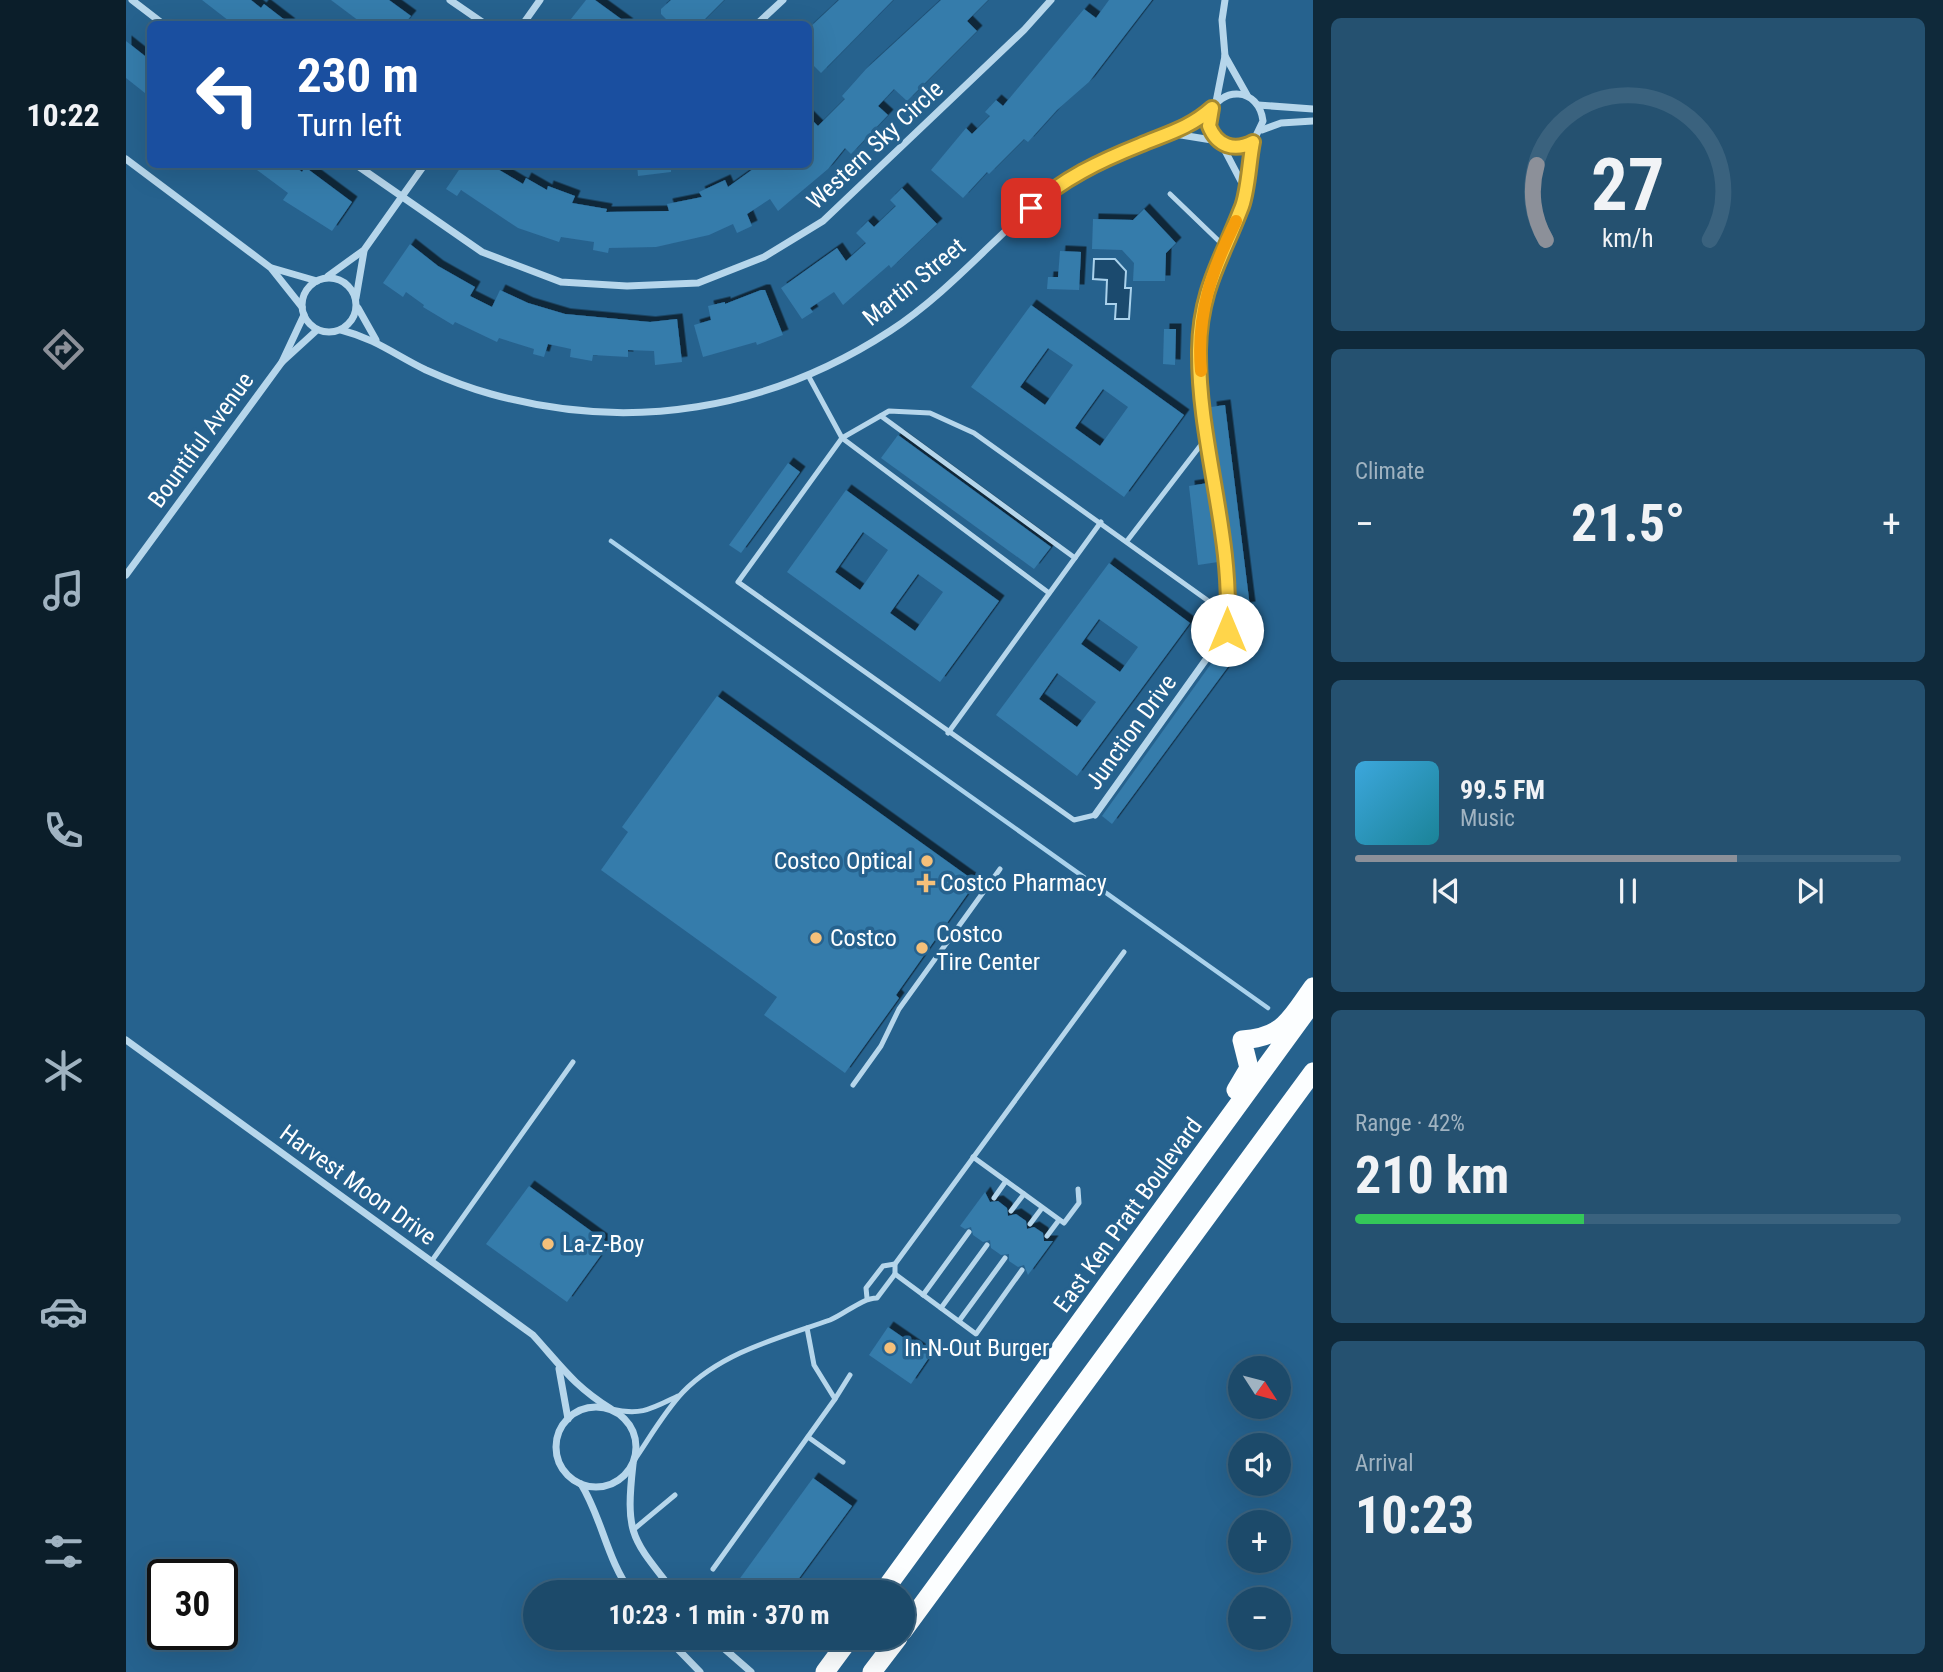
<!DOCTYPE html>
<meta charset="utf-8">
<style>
:root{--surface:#1c4a6a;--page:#255170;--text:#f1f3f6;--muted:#a0b3c1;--line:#3a627e;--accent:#8c9099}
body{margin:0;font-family:"Roboto Condensed",sans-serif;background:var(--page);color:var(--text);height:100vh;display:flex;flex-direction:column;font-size:26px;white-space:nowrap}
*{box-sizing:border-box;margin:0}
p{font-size:23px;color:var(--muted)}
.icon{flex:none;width:38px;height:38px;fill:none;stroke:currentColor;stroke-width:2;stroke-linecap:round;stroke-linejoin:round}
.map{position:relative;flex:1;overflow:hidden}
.details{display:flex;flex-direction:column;gap:18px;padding:18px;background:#0f293a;width:630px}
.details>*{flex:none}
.top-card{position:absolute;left:21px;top:21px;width:665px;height:147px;border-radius:10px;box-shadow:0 7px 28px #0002,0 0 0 2px var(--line);background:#1a4fa0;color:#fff;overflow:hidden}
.needle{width:46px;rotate:126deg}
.fabs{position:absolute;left:1102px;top:1356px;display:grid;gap:14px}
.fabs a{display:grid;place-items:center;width:63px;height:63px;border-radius:50%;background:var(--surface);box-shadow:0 7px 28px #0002,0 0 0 2px var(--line);font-size:35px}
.speed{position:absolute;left:21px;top:1559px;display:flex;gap:14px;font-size:35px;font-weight:700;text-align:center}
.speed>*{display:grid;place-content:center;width:91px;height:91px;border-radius:50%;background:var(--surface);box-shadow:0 7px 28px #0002,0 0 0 2px var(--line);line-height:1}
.speed .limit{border:4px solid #111;border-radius:10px;background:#fff;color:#111}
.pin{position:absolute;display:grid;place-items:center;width:60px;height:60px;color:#fff;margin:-30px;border-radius:14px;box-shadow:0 4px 10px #0006}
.me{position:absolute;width:77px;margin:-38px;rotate:0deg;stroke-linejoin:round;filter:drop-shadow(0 0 5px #0008)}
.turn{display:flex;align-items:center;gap:24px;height:147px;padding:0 35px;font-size:32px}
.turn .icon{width:91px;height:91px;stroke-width:2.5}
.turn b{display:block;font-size:49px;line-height:60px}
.big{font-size:52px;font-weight:700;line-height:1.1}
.details .widget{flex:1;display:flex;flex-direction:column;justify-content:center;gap:10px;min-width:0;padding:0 24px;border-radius:10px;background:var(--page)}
.details .dial{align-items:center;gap:0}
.dial svg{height:182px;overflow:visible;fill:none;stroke:var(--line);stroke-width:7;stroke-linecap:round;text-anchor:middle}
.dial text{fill:var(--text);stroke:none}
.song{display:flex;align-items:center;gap:21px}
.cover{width:84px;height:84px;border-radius:10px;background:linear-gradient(135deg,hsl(200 70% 55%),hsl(190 70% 35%))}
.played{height:7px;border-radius:4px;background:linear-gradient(90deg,var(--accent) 70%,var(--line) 70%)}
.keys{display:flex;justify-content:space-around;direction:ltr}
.heat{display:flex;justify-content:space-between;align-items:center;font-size:38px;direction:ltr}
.charge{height:10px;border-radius:5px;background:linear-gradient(90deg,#34c759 42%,var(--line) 0)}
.trip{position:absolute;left:397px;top:1580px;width:392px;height:70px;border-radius:35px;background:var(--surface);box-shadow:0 7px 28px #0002,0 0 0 2px var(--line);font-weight:700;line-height:70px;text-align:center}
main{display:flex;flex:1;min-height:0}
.tabs{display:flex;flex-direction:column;width:126px;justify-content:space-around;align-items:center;background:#0b1e2a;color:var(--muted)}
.tabs .icon{width:49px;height:49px}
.tabs .selected{color:var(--accent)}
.tabs b{font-size:32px;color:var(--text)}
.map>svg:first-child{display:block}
.water{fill:#1b4a6e;stroke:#aad2ec;stroke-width:2}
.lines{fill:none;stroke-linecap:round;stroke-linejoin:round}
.stream{stroke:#aad2ec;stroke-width:4.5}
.building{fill:#367bab;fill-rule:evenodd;filter:url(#shadow)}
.service{stroke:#b6d6eb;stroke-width:5}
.minor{stroke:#b6d6eb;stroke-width:7}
.trunk{stroke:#fcfeff;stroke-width:19}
.route-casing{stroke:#a68a30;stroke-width:18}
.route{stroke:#ffd54a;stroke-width:12}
.slow{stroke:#f59e0b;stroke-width:12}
.poi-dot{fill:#f5c07a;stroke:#26628e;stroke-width:2.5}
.labels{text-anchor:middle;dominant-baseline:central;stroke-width:7;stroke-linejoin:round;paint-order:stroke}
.street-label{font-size:24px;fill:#fff;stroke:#26628e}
.poi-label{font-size:24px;fill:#fff;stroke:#26628e;text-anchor:start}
</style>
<main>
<nav class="tabs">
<b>10:22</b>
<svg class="icon selected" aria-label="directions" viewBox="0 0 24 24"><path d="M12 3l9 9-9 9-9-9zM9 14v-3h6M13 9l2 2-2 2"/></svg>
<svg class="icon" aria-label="music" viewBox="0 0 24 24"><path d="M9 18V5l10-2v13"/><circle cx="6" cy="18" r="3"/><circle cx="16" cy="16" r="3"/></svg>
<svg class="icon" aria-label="phone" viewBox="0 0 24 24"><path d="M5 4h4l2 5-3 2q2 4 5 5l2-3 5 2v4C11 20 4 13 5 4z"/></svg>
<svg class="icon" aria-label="climate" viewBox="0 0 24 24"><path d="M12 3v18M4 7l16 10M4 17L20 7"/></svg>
<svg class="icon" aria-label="car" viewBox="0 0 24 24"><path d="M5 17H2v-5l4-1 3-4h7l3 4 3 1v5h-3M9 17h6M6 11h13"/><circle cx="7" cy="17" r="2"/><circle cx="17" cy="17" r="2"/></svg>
<svg class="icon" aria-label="filters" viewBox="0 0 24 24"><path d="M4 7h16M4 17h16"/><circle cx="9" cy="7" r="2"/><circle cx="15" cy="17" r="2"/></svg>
</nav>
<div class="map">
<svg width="1187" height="1672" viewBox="0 0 1187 1672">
<defs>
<filter id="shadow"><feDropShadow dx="5.5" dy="-5.5" stdDeviation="0" flood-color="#0009"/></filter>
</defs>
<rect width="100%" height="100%" fill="#26628e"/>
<polygon class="water" points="968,259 989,259 1000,271 999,288 1005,288 1003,319 989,319 990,304 980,304 981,280 967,279"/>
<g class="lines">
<polyline class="stream" points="485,541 1142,1008"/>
</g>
<g class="building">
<polygon points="76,0 125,0 135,8 138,4 164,24 107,24"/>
<polygon points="205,0 263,0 285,16 278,24 237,24"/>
<polygon points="460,0 469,0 502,24 441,24"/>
<polygon points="545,0 598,0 574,24 545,24 535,14 535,9"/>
<polygon points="713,0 767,0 695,73 682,60 682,29"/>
<polygon points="815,0 862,0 841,21 851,31 781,101 768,89 752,106 762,115 725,154 719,148 702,169 652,211 644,199 621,214 626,226 611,233 607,224 583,235 530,247 483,248 482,253 467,250 468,242 435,237 433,242 392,228 335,190 331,196 320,189 337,164 363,164 397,184 400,178 421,190 422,186 449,196 446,203 481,209 480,212 543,211 541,204 576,197 573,192 599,180 602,187 634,164 682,164 682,116 692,126 719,99 716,96 740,69"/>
<polygon points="983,0 1026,0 963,82 931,110 902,142 898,139 863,174 861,172 837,198 805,170 840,128 846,134 864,116 859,112 870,100 877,106 958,9 970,18"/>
<polygon points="0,41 24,60 24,97 0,78"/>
<polygon points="123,164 166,164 176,172 179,167 226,202 206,231 157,200 162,193"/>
<polygon points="511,164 545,164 545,172 512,176"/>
<polygon points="776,188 811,224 765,268 763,265 717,305 708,292 684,308 687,312 676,319 655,288 711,248 720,261 740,243 730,233 742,221 748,227 770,206 764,200"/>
<polygon points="1018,209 1050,243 1040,253 1039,281 1007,281 1008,263 996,250 966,249 967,219 1007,220"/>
<polygon points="284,244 312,266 349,287 344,296 366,307 374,290 402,303 439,314 524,322 551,319 556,362 529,365 528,351 502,350 502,357 467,355 466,361 444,357 445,349 422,344 418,357 407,354 408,349 373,338 371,342 329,322 327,325 297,307 298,305 280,292 277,297 257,283"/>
<polygon points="934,251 955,252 953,290 921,289 922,277 932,277"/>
<polygon points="635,290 639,290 657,335 631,345 630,342 577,357 568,325 585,320 582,306 599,302 599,304"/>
<path d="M905,305l153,110 -60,82 -153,-110zM922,348l25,17 -28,40 -25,-18zM977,389l25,18 -28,39 -25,-18z"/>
<polygon points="1038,329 1050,329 1049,365 1037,364"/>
<polygon points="1099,405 1124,607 1109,609 1104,547 1085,407"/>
<polygon points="772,435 925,547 908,569 755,458"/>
<polygon points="662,463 674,472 615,553 603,545"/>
<polygon points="1082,483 1092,562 1072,565 1063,486"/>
<path d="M720,490l153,111 -59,81 -153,-110zM737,532l25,18 -28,40 -25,-18zM792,574l25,18 -28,39 -25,-18z"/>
<path d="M983,563l81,60 -113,153 -81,-61zM973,619l39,28 -18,25 -39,-28zM931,673l39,29 -19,25 -38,-28z"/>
<polygon points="1097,647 1110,656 986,824 976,816"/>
<polygon points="591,696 850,882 770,995 773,998 719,1073 638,1015 651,997 475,870 502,832 496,827"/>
<polygon points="403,1186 483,1244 441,1302 360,1244"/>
<polygon points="859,1192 864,1202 872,1201 881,1208 882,1216 890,1214 900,1221 901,1229 908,1227 917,1233 918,1241 927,1241 902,1275 898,1265 892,1267 883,1261 883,1254 875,1255 865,1248 864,1240 857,1242 847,1235 845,1227 839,1229 834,1226"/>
<polygon points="762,1327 804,1356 785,1384 743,1355"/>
<polygon points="687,1478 726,1506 663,1592 604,1592"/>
</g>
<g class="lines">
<g class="service">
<polyline points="1044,194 1098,246"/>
<polyline points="683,377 716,438 923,593"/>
<polyline points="755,416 949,558"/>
<polyline points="1001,541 1081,437"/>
<polyline points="822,733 975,522"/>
<polyline points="969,815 948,820 612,582 716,438 763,411 804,413 848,433 1102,615"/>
<polyline points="727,1085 755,1046 773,1009 874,869"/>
<polyline points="847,1157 938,1223 953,1203 952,1189"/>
<polyline points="868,1198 880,1181"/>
<polyline points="885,1211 898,1194"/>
<polyline points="904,1224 916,1208"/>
<polyline points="921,1236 933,1220"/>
<polyline points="305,1262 447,1062"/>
<polyline points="769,1274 850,1334 896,1270"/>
<polyline points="797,1295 843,1232"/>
<polyline points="741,1298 740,1288 757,1266 769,1264"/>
<polyline points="815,1308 861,1245"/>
<polyline points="833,1321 879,1258"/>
<polyline points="709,1399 724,1375"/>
<path d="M485,1409c30,7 40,0 67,-13"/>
<polyline points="682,1437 717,1462"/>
<path d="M507,1462c16,-23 31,-50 50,-70 39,-40 96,-54 147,-72 15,-6 32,-22 47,-22l18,-24v-10l229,-312"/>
<polyline points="507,1530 549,1495"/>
<polyline points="587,1569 709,1399 688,1365 681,1328"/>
</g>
<g class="minor">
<polyline points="6,0 37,24"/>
<polyline points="324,0 359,24"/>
<polyline points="397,24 414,0"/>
<polyline points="631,24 657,0"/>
<polyline points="1099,56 1121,95"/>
<polyline points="1090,102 1099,56 1096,20 1099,0"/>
<polyline points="1132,105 1187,109"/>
<polyline points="1136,130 1155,123 1187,121"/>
<polyline points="1049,134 1092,141"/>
<polyline points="1096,145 1118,187"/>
<polyline points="0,159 145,268 176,307"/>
<polyline points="229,164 356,252 435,282 501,286 572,283 638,257 697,221 898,30 925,0"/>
<polyline points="146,268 191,281"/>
<polyline points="202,276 238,250 299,164"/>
<circle cx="203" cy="305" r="27"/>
<polyline points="230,298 238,251"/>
<polyline points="232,308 250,340"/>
<path d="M215,330c35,9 54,25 85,40 20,9 43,18 65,24 139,39 278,16 399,-63 57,-37 103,-92 155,-136 50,-42 122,-46 167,-87"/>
<polyline points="156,362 178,315"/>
<polyline points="0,575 156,362 191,330"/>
<path d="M969,815l132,-185 -3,-82 -17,-111 -8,-87 8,-66 35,-77 11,-65 10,-21c-4,-34 -43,-36 -54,-5 0,27 22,37 44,26"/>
<path d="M0,1040l407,295c29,32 40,50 78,74"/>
<polyline points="433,1369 442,1419"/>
<circle cx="470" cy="1447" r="40"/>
<path d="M507,1464c-8,72 -1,74 41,128"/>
<path d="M455,1484c21,34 26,76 50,108"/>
<polyline points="541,1638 574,1672"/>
<polyline points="586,1638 625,1672"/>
</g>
<g class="trunk">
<path d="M1110,1090l13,-22 -7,-28c42,-3 48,-21 71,-53"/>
<polyline points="757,1592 1187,1002"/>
<polyline points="777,1631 1187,1072"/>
<polyline points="699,1672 724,1638"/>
<polyline points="746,1672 772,1638"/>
</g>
</g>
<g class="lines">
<defs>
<path id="route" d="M905,208c31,-29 69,-47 109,-63 26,-11 50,-17 72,-37l-3,18c8,20 25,26 44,16 -4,19 -5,52 -12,67 -20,52 -41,81 -42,141 -1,94 35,186 28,280"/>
</defs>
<use href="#route" class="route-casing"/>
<use href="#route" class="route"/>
<path class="slow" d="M1075,371c-5,-57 11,-101 35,-150"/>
</g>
<g class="poi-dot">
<circle cx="801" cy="861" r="7"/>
<path d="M796.5 872.5h7v7h7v7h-7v7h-7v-7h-7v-7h7z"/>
<circle cx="690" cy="938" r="7"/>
<circle cx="796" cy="948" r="7"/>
<circle cx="422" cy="1244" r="7"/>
<circle cx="764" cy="1348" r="7"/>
</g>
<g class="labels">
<g class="street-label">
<text transform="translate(749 145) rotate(-43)">Western Sky Circle</text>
<text transform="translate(788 282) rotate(-39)">Martin Street</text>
<text transform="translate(75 440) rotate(-54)">Bountiful Avenue</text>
<text transform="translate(1005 732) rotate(-54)">Junction Drive</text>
<text transform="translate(232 1185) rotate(36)">Harvest Moon Drive</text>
<text transform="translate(1002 1215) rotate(-54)">East Ken Pratt Boulevard</text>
</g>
<g class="poi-label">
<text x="787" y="861" text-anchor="end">Costco Optical</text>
<text x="814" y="883">Costco Pharmacy</text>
<text x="810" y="934">Costco<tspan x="810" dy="28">Tire Center</tspan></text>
<text x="704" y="938">Costco</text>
<text x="436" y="1244">La-Z-Boy</text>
<text x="778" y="1348">In-N-Out Burger</text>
</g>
</g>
</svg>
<div class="fabs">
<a><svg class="needle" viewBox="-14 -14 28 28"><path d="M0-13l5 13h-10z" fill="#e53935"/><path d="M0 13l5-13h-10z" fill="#a0b3c1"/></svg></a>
<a><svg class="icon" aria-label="sound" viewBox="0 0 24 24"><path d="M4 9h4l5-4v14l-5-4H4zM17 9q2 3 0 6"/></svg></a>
<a>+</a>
<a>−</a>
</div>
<div class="speed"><div class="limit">30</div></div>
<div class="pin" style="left:905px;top:208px;background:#d93025"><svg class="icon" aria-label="arrive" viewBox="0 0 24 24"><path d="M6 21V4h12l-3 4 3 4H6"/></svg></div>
<svg class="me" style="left:1101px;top:630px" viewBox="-20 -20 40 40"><circle r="19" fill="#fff"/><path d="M0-13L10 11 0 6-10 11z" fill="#ffd54a"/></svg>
<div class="trip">10:23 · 1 min · 370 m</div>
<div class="top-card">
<div class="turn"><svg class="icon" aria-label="left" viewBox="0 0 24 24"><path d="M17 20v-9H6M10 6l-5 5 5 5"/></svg><div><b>230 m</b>Turn left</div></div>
</div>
</div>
<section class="details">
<div class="widget dial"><svg viewBox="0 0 100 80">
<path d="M14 69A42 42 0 1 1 86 69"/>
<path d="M14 69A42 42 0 0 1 10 36" stroke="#8c9099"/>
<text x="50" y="56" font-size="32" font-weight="700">27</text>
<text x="50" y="72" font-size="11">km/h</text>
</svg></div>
<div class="widget"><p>Climate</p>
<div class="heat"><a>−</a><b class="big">21.5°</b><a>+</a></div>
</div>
<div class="widget">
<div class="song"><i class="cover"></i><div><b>99.5 FM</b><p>Music</p></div></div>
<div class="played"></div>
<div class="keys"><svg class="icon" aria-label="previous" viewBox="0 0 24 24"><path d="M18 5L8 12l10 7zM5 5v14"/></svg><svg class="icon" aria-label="pause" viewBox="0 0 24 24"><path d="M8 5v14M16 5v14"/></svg><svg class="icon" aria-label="next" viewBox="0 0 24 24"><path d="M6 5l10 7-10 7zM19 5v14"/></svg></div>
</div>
<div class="widget"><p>Range · 42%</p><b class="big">210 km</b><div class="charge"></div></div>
<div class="widget"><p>Arrival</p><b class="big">10:23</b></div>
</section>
</main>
